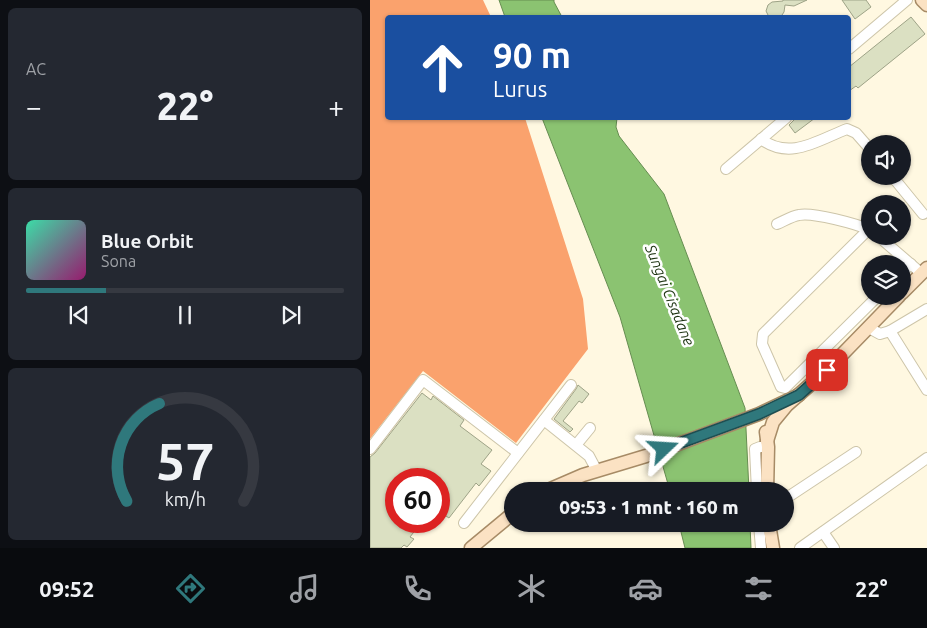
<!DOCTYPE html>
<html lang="id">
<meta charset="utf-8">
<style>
:root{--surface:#171b24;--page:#242831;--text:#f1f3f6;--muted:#9ea1a6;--line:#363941;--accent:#2f787c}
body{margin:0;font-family:Ubuntu,sans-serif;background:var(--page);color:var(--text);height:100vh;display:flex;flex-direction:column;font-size:19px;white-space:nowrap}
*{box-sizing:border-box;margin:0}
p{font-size:16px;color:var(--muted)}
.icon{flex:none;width:28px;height:28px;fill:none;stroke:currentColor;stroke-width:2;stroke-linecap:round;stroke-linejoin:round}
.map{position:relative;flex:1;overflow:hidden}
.drawer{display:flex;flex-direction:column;gap:8px;padding:8px;background:#0d0f14;width:370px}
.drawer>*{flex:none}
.banner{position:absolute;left:15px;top:15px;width:466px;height:105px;border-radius:5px;box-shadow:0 1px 4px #0004;background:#1a4fa0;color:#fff;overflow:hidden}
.tools{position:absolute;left:491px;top:135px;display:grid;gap:10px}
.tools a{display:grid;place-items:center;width:50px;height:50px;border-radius:50%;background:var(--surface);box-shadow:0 1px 4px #0004;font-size:25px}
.speed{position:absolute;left:15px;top:468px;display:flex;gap:10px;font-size:25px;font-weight:700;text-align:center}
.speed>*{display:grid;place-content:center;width:65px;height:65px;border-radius:50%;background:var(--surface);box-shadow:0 1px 4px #0004;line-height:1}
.speed .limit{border:8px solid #d22;background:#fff;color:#111}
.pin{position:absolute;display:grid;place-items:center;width:42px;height:42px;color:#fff;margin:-21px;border-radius:10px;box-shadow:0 2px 8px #0006}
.me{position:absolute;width:55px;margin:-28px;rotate:70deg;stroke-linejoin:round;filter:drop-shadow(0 0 4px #0008)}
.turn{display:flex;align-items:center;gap:18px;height:105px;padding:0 25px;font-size:22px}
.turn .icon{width:65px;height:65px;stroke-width:2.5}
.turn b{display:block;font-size:35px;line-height:42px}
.big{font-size:38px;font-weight:800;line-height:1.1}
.drawer .card{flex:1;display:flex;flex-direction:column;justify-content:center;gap:8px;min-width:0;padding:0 18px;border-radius:8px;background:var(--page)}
.drawer .dial{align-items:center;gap:0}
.dial svg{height:130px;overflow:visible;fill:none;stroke:var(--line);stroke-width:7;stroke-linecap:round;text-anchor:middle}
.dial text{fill:var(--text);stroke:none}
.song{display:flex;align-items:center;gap:15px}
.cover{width:60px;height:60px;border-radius:8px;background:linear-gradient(135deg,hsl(160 70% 55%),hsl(320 70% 35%))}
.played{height:5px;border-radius:2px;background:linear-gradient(90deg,var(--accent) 25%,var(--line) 25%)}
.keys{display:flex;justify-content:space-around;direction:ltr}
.heat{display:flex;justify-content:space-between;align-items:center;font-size:28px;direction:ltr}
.trip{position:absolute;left:134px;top:482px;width:290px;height:50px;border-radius:25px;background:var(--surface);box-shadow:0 1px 4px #0004;font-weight:800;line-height:50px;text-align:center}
.tabs{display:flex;height:80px;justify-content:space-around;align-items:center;background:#090b0e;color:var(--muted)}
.tabs .icon{width:35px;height:35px}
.tabs .selected{color:var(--accent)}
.tabs b{font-size:22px;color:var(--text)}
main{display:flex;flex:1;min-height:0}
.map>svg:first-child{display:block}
.forest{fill:#faa26d}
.water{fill:#8bc371;stroke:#668d51}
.building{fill:#dbe0c2;stroke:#9ea387}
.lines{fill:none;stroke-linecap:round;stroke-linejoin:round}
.minor-casing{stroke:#cdc5a9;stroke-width:12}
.major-casing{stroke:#a78b66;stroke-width:15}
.minor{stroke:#fff;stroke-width:10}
.major{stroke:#fbe2c3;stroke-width:12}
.route-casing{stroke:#1f4e51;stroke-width:12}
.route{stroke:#2f787c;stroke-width:9}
.labels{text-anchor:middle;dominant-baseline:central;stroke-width:5;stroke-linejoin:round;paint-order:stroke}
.water-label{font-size:15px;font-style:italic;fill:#1e3412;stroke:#fff}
</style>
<main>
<section class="drawer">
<div class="card"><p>AC</p>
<div class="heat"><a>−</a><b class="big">22°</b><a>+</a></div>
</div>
<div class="card">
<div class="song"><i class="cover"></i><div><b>Blue Orbit</b><p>Sona</p></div></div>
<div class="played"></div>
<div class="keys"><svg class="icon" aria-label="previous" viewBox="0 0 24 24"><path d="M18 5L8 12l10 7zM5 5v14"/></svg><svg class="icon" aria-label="pause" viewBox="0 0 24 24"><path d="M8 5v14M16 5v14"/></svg><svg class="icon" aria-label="next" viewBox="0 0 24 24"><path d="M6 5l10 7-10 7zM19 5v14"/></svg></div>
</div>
<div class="card dial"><svg viewBox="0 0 100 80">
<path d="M14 69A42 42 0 1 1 86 69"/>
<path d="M14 69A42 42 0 0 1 34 9" stroke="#2f787c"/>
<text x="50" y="56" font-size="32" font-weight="700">57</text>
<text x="50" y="72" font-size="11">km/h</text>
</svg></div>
</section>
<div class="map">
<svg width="557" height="548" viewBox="0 0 557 548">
<rect width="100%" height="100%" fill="#fff8e1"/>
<polygon class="forest" points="0,0 113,0 121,17 18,18 18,118 155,118 213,299 218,349 146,443 53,371 0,439"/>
<g class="water">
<polygon points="129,0 184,0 184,2 192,17 135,17"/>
<polygon points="172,118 247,118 246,127 249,136 294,194 375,408 379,491 300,491 250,317"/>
<polygon points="309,524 380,524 381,548 315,548"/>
</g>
<g class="building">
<polygon points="413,0 437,0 424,6 415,5 414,12 410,18 399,17 396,11 398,5 402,2 413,1"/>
<polygon points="472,0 496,0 501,7 485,19"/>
<polygon points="541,17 555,34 488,88 486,86 479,91 479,67"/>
<polygon points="426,118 445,118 425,133 419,125"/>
<polygon points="208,385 219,394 212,403 209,401 193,421 203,429 200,432 184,419 206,389"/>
<polygon points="52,393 61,400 63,396 94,420 90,426 122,450 111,464 121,471 109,486 106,483 79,518 73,514 69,519 69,479 26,479 26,521 62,521 56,528 50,524 40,537 44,539 37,547 34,545 31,548 0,548 0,457 5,453"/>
</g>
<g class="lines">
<defs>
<g id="minor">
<polyline points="479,49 537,0"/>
<path d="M391,139c29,22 57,1 86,-10l9,4 14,16"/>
<polyline points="356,169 416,118"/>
<polyline points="522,176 553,214"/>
<path d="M407,224c7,-3 15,-8 22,-9 14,-3 58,9 71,15"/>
<polyline points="499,229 393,334 392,344 411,387 415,388 508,296"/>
<polyline points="508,236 551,273"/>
<polyline points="532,272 541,264"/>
<polyline points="499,328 510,334 520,331 557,390"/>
<polyline points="520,331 557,309"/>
<polyline points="457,370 465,380"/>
<polyline points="174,420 219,456 227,471"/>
<polyline points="206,445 220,428"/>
<polyline points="0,449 53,380 148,453"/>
<polyline points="387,491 385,449 390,447 398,447"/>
<polyline points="415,499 486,452"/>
<polyline points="94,523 201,385"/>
<polyline points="389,524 391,548"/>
<polyline points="453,532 464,548"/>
<polyline points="430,548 557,458"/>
</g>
<g id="major">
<polyline points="552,0 557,5"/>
<polyline points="532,293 557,268"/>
<polyline points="396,432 398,447 397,491"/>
<polyline points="397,441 403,422 417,405 457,370 529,296"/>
<polyline points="176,491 213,475 276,456 389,414 429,395"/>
<polyline points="399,524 403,548"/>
<polyline points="101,548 142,514"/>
</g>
</defs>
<use href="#minor" class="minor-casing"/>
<use href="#major" class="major-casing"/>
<use href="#minor" class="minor"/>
<use href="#major" class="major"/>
</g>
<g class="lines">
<defs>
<polyline id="route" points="294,449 389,414 429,395 457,370"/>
</defs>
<use href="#route" class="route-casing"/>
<use href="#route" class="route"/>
</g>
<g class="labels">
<g class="water-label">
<text transform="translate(300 295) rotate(68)">Sungai Cisadane</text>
</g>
</g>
</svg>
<div class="tools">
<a><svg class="icon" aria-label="sound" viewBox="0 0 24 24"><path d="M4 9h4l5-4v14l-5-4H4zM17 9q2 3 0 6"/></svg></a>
<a><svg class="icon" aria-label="search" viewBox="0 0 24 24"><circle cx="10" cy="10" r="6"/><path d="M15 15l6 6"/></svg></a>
<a><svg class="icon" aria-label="layers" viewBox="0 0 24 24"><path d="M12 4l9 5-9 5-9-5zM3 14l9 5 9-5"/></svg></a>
</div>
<div class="speed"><div class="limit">60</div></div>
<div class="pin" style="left:457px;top:370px;background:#d93025"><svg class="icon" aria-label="arrive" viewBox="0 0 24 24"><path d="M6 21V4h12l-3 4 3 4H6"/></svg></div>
<svg class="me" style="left:294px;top:449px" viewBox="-20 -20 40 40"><path d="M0-17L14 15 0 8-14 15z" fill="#2f787c" stroke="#fff" stroke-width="4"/></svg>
<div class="trip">09:53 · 1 mnt · 160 m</div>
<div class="banner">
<div class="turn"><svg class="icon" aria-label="ahead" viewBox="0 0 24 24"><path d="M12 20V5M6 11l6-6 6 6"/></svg><div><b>90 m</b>Lurus</div></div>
</div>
</div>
</main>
<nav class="tabs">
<b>09:52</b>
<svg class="icon selected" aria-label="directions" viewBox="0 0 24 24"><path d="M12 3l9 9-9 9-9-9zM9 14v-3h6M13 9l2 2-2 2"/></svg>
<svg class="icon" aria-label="music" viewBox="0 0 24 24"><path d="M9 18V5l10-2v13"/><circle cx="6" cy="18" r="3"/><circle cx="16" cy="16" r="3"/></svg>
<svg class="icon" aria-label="phone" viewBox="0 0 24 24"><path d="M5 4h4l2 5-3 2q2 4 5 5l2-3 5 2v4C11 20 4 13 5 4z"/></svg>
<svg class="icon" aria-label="climate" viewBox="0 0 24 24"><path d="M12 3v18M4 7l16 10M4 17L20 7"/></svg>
<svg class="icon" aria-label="car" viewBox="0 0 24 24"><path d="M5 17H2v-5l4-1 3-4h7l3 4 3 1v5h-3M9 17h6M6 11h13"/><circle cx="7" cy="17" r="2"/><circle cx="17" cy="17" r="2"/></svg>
<svg class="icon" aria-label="filters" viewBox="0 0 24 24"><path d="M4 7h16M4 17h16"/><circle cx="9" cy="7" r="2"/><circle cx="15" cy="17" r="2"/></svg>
<b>22°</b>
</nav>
